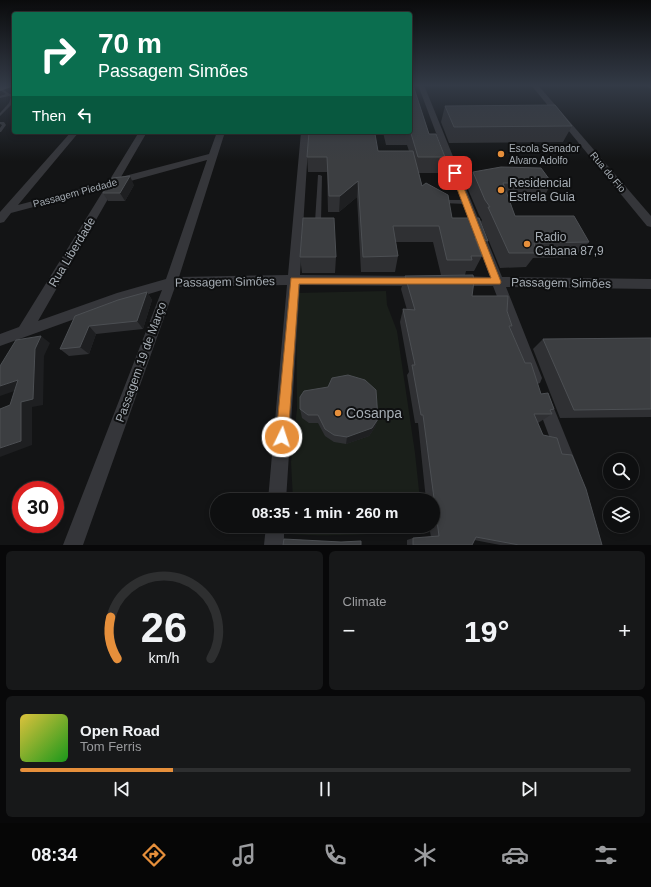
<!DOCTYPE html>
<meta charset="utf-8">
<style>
:root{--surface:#0e0f10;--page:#171819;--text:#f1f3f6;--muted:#9b9c9f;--line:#2e2f30;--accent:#e68f3b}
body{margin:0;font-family:Helvetica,sans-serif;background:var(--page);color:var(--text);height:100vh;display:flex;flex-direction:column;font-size:15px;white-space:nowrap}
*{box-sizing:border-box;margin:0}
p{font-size:13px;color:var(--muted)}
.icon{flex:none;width:22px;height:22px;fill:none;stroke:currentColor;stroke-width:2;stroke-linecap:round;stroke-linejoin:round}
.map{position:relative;height:545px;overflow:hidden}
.details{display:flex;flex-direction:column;gap:6px;padding:6px;background:#080809;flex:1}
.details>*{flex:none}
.banner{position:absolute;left:12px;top:12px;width:400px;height:122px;border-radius:4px;box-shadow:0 2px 6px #0003,0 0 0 1px var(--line);background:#0b6e4f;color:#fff;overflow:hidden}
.fabs{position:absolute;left:603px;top:453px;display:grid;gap:8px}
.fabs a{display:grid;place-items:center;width:36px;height:36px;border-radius:50%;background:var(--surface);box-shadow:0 2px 6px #0003,0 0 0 1px var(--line);font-size:20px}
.speed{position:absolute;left:12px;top:481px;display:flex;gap:8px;font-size:20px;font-weight:700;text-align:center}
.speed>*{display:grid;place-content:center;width:52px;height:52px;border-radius:50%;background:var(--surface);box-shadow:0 2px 6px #0003,0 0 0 1px var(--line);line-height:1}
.speed .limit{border:6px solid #d22;background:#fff;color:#111}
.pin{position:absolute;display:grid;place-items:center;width:34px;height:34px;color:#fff;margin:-17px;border-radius:8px;box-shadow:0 2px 6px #0006}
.me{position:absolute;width:44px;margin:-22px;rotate:4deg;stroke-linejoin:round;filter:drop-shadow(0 0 3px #0008)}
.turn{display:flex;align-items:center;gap:14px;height:84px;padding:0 20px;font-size:18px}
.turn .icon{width:52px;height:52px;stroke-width:2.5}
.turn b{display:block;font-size:28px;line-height:34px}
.then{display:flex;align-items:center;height:38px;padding:0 20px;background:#0003;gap:8px;font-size:15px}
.big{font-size:30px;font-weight:700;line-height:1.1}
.details .card{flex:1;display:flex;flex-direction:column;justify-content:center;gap:6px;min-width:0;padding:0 14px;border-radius:6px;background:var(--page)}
.details .dial{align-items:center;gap:0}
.dial svg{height:104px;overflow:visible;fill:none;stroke:var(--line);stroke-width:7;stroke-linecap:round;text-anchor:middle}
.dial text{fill:var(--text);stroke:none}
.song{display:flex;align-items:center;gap:12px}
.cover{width:48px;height:48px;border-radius:6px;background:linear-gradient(135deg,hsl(50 70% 55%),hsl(120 70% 35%))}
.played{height:4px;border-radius:2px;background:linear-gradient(90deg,var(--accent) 25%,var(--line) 25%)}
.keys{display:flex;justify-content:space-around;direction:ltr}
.heat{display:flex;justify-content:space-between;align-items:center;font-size:22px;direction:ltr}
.details .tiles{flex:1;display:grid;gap:6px;grid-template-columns:1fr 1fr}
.card:last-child{grid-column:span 2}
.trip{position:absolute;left:210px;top:493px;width:230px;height:40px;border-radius:20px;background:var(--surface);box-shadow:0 2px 6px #0003,0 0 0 1px var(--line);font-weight:700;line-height:40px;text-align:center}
.tabs{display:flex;height:64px;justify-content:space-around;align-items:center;background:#060606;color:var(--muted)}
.tabs .icon{width:28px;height:28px}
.tabs .selected{color:var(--accent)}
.tabs b{font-size:18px;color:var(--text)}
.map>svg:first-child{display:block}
.green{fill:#1a1f1a}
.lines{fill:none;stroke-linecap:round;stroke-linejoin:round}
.service{fill:#35363a;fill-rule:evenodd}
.minor{fill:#35363a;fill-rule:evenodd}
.trunk{fill:#595c61;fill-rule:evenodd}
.wall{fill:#2f3033}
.shaded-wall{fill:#1e1f21}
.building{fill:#3c3e41;stroke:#4c4f53}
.route{fill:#e68f3b;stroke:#965d26}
.poi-dot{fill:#e68f3b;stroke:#0e0f10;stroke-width:1.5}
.labels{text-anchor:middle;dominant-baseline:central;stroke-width:4;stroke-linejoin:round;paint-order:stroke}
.far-poi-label{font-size:10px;fill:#a6adb4;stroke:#0e0f10;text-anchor:start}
.far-street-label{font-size:10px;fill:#a6adb4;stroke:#0e0f10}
.poi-label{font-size:12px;fill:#a6adb4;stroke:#0e0f10;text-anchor:start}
.street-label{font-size:12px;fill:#a6adb4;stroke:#0e0f10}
.near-poi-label{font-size:14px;fill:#a6adb4;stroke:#0e0f10;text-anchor:start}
</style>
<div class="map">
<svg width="651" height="545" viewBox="0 0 651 545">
<rect width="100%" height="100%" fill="#131415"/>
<g class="green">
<polygon points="386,291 387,305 397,331 415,453 420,500 293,500 291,462 297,409 296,293"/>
<path d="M290,526h133l1,4c-47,4 -88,7 -135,4z"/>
</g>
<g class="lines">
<g class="service">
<polygon points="0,88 10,94 14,93 14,95 13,95 14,96 12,104 0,116 0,113 9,103 11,97 9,96 0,98 0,96 6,94 0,90"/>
<polygon points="0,122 4,122 6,125 1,132 0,132 0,128 2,125 0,124"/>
<polygon points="318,175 320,175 322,176 321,222 318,224 315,222"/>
<polygon points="444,200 466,200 469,202 466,204 442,203 442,201"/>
</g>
<g class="minor">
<polygon points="418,85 424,85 502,277 651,279 651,289 506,287 542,378 540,383 535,385 530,383 493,286 458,286 454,284 452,281 454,278 458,276 490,277"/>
<polygon points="531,85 538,85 651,216 651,227 647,226"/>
<polygon points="646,85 651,85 651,89"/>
<path d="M71,132h8l-61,73 91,-24 30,-49h8l-26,45 88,-23 8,-22h8l-46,145 109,-2 13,-143h8l-9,143 119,1 4,2 2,3 -2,3 -4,2 -119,-1 -14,215h-18l19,-215 -112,2 -92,258h-20l99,-255 -43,13 -119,43v-12l19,-7 86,-139 -94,25 -7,9 -4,1v-11zM207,160l-41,119 -49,14 -79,28 78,-136z"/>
<polygon points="544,393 549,396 579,470 576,476 570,479 564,476 536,401 539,396"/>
<polygon points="266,526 284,526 284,545 264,545"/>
</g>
<polygon class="trunk" points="0,85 14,85 14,86 0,91"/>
</g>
<g class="wall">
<polygon points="410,85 429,134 445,157 441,173 419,173 422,186 452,218 488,241 482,254 482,256 474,271 466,271 465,275 441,275 433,242 396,242 398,256 395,272 361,272 357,197 339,212 328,212 327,172 308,172 307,157 330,134 378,151 409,151 407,145 386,145 383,132 410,132"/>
<polygon points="445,106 572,126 563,142 449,143 441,122"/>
<polygon points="473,172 552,183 543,198 509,198 515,216 589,242 576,257 533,258 526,267 500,268 481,222 482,220 479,215 467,187"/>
<polygon points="134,185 125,201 108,201 103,193"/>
<polygon points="300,257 336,257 335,273 302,273"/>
<polygon points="405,276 472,296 507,311 512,326 510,328 525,363 541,394 554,409 551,411 552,414 538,423 543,435 562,454 602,545 500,545 474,540 472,545 407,545 407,540 413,538 431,537 429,526 433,526 433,500 426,500 418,423 415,423 407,375 409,372 400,322 403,309 407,310 401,289"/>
<polygon points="147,292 152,300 143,329 96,334 89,354 69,356 60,349 75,316"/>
<polygon points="651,338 651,417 560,418 533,349 543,339"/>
<polygon points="300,409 378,419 375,427 369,436 346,444 334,442 325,436 318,423 309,423 302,418"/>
</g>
<g class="shaded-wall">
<polygon points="130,176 134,185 125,201 120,193"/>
<polygon points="358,181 357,197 339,212 340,196"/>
<polygon points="147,292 152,300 143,329 137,321"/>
<polygon points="89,326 96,334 89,354 80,347"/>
<polygon points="41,336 50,343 44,356 43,405 32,407 32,445 0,457 0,448 21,402 35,349"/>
<polygon points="18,380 29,386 0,396 0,386"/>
<polygon points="378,419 375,427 369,436 346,444 347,437"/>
</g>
<g class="building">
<polygon points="410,85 413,85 429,134 436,134 445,157 418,157 410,130"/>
<polygon points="555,105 572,126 454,127 445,106"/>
<polygon points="309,132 330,132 330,134 375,134 378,151 413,151 422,186 426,183 448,195 452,218 479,218 488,241 475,238 482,256 471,256 472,260 447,260 439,226 393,226 398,256 363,257 358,181 340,196 329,196 327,157 307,157"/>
<polygon points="501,167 541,168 552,183 503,183 515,216 574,216 589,242 534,243 537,253 509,253 488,207 490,207 485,200 473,172"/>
<polygon points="130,176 120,193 103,193 112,178"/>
<polygon points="303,218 334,218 336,257 300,257"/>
<polygon points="473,275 474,281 472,296 508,296 507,311 512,326 509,326 525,363 531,363 541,394 548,393 554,409 550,410 552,414 534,414 543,435 557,438 562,454 572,455 586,489 602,545 519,545 476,537 472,545 413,545 413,538 439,536 423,415 421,415 412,365 415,365 403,309 415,310 405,276"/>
<polygon points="147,292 137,321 89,326 80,347 60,349 75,316 118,300"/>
<polygon points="41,336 35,349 33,399 21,402 21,441 0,448 0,409 10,405 18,380 0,386 0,366 16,340"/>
<polygon points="651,338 651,409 574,410 543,339"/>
<polygon points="348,375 365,380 376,390 378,419 372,428 347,437 334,435 325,429 318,415 308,415 300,409 300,397 304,391 328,387 332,378"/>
<polygon points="284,539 341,542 361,541 361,545 283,545"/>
</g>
<linearGradient id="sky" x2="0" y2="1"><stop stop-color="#0a0b0c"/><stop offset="0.53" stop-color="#333a46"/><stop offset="1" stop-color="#333a46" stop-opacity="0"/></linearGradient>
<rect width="651" height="161" fill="url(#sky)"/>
<polygon class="route" points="452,171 458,173 501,282 500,284 299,284 288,437 287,442 282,443 278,442 276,437 291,278 491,278 451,173"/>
<g class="poi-dot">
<circle cx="501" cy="154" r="4"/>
<circle cx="501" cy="190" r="4"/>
<circle cx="527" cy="244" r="4"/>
<circle cx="338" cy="413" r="4"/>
</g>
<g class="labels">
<g class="far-poi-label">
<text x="509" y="148">Escola Senador<tspan x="509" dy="12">Alvaro Adolfo</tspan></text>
</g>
<g class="far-street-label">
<text transform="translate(608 172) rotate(50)">Rua do Fio</text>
<text transform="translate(75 193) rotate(-15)">Passagem Piedade</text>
</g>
<g class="poi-label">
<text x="509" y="183">Residencial<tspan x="509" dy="14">Estrela Guia</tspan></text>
<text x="535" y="237">Radio<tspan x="535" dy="14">Cabana 87,9</tspan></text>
</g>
<g class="street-label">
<text transform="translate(72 252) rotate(-59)">Rua Liberdade</text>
<text transform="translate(225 282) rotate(-1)">Passagem Simões</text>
<text transform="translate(561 283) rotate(1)">Passagem Simões</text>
<text transform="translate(141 362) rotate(-70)">Passagem 19 de Março</text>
</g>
<g class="near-poi-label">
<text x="346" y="413">Cosanpa</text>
</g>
</g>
</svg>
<div class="fabs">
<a><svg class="icon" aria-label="search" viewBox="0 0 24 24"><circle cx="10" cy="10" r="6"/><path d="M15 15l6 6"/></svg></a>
<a><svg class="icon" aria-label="layers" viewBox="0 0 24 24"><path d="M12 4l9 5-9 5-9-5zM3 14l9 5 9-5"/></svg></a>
</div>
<div class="speed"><div class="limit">30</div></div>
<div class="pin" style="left:455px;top:173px;background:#d93025"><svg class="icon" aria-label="arrive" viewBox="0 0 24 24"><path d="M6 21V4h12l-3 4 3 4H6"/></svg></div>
<svg class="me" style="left:282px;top:437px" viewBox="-20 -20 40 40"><circle r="17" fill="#e68f3b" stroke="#fff" stroke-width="3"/><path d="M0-11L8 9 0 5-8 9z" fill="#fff"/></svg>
<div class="trip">08:35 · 1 min · 260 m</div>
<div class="banner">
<div class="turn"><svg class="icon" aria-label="right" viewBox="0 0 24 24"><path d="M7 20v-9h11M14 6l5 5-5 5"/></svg><div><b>70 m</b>Passagem Simões</div></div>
<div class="then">Then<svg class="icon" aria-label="left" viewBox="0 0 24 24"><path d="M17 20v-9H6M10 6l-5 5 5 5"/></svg></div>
</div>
</div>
<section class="details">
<div class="tiles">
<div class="card dial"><svg viewBox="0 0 100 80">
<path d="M14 69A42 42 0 1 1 86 69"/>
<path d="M14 69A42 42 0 0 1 9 37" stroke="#e68f3b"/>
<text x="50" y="56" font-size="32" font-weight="700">26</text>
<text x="50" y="72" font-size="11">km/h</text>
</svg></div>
<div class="card"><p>Climate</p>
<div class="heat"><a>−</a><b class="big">19°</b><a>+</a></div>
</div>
<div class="card">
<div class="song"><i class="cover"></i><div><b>Open Road</b><p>Tom Ferris</p></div></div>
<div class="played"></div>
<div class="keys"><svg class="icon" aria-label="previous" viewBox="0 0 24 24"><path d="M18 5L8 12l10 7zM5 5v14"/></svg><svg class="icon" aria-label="pause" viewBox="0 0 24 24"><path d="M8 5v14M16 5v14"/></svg><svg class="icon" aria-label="next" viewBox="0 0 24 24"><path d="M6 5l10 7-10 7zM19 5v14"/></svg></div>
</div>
</div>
</section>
<nav class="tabs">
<b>08:34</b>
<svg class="icon selected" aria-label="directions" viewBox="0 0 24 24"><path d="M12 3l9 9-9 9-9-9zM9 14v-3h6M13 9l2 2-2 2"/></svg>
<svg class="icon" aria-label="music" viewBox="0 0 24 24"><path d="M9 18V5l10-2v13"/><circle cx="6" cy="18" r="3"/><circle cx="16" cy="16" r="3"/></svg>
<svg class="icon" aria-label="phone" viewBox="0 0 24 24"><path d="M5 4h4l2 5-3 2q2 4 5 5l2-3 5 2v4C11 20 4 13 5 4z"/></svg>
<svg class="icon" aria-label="climate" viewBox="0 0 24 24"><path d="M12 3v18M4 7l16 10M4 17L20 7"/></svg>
<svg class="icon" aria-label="car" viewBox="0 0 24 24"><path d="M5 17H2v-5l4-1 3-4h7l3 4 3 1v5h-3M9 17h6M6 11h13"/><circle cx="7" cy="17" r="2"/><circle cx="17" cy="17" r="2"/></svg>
<svg class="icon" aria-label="filters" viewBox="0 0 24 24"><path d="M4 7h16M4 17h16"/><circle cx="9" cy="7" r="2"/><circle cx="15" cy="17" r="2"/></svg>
</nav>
